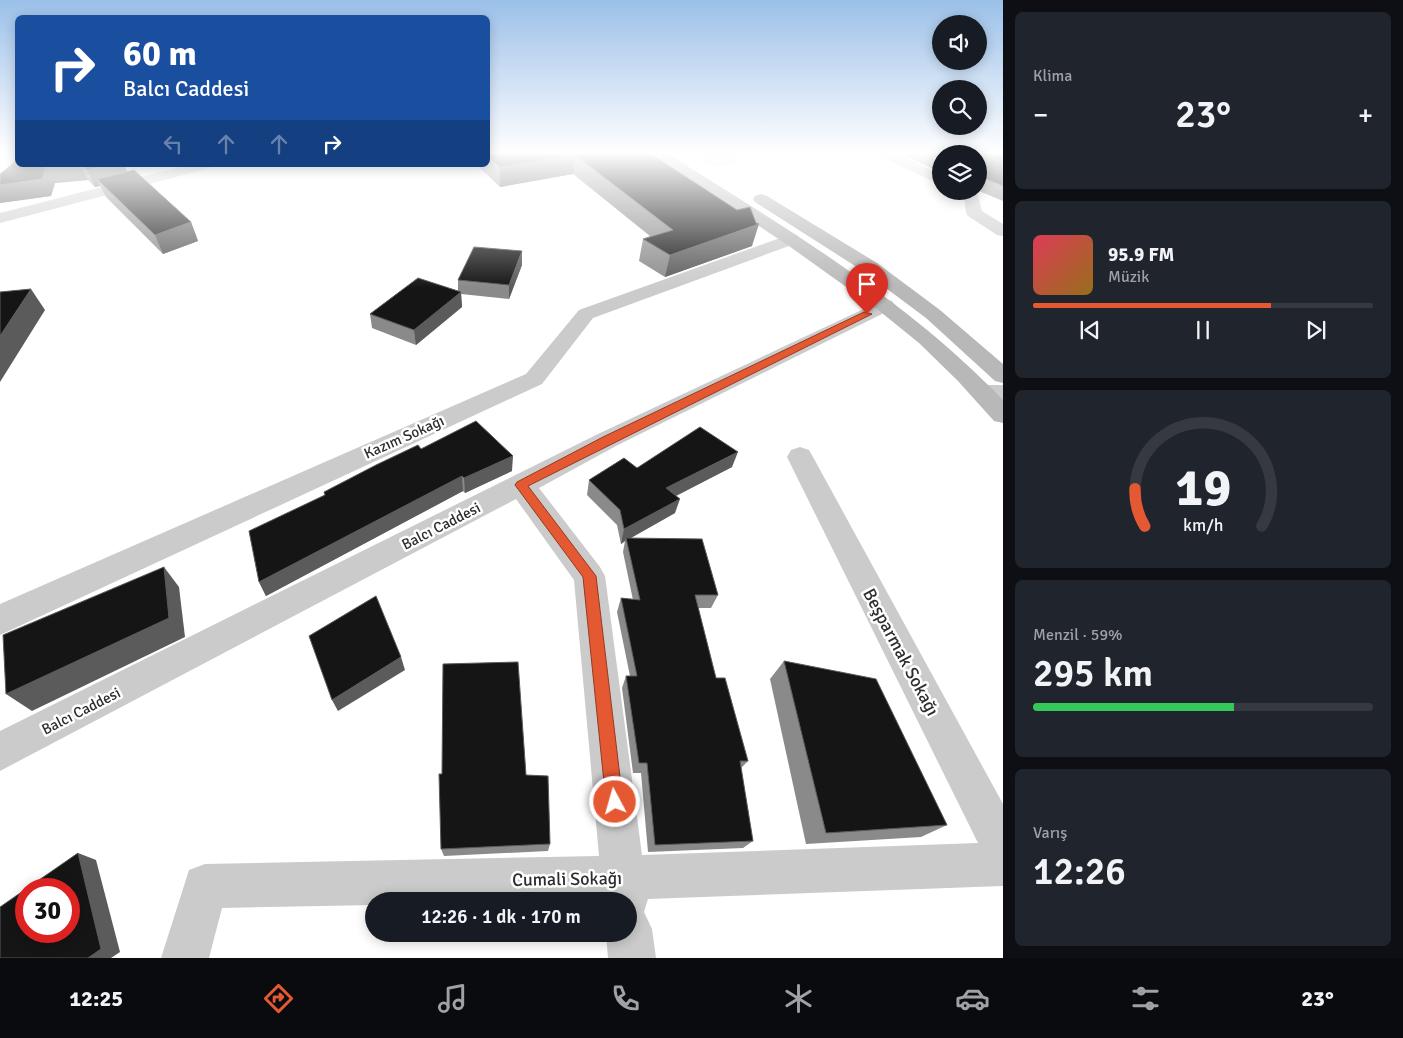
<!DOCTYPE html>
<html lang="tr">
<meta charset="utf-8">
<style>
:root{--surface:#171b24;--page:#20242c;--text:#f1f3f6;--muted:#9ea1a6;--line:#363941;--accent:#e45932}
body{margin:0;font-family:Signika,sans-serif;background:var(--page);color:var(--text);height:100vh;display:flex;flex-direction:column;font-size:19px;white-space:nowrap}
*{box-sizing:border-box;margin:0}
p{font-size:16px;color:var(--muted)}
.icon{flex:none;width:28px;height:28px;fill:none;stroke:currentColor;stroke-width:2;stroke-linecap:round;stroke-linejoin:round}
.map{position:relative;flex:1;overflow:hidden}
.panel{display:flex;flex-direction:column;gap:12px;padding:12px;background:#0d0f14;width:400px}
.panel>*{flex:none}
.hud{position:absolute;left:15px;top:15px;width:475px;height:152px;border-radius:8px;box-shadow:0 2px 12px #0003;background:#1a4fa0;color:#fff;overflow:hidden}
.fabs{position:absolute;left:932px;top:15px;display:grid;gap:10px}
.fabs a{display:grid;place-items:center;width:55px;height:55px;border-radius:50%;background:var(--surface);box-shadow:0 2px 12px #0003;font-size:25px}
.speed{position:absolute;left:15px;top:878px;display:flex;gap:10px;font-size:25px;font-weight:700;text-align:center}
.speed>*{display:grid;place-content:center;width:65px;height:65px;border-radius:50%;background:var(--surface);box-shadow:0 2px 12px #0003;line-height:1}
.speed .limit{border:8px solid #d22;background:#fff;color:#111}
.pin{position:absolute;display:grid;place-items:center;width:42px;height:42px;color:#fff;margin:-51px -21px;border-radius:50% 50% 50% 0;rotate:-45deg;box-shadow:0 0 5px #0007}
.pin .icon{rotate:45deg}
.me{position:absolute;width:55px;margin:-28px;rotate:354deg;stroke-linejoin:round;filter:drop-shadow(0 0 4px #0008)}
.turn{display:flex;align-items:center;gap:18px;height:105px;padding:0 25px;font-size:22px}
.turn .icon{width:65px;height:65px;stroke-width:2.5}
.turn b{display:block;font-size:35px;line-height:42px}
.lanes{display:flex;align-items:center;height:48px;padding:0 25px;background:#0003;justify-content:center;gap:25px;direction:ltr}
.lanes .off{opacity:.35}
.big{font-size:38px;font-weight:600;line-height:1.1}
.panel .card{flex:1;display:flex;flex-direction:column;justify-content:center;gap:8px;min-width:0;padding:0 18px;border-radius:8px;background:var(--page)}
.panel .dial{align-items:center;gap:0}
.dial svg{height:130px;overflow:visible;fill:none;stroke:var(--line);stroke-width:7;stroke-linecap:round;text-anchor:middle}
.dial text{fill:var(--text);stroke:none}
.song{display:flex;align-items:center;gap:15px}
.cover{width:60px;height:60px;border-radius:8px;background:linear-gradient(135deg,hsl(350 70% 55%),hsl(40 70% 35%))}
.played{height:5px;border-radius:2px;background:linear-gradient(90deg,var(--accent) 70%,var(--line) 70%)}
.keys{display:flex;justify-content:space-around;direction:ltr}
.heat{display:flex;justify-content:space-between;align-items:center;font-size:28px;direction:ltr}
.charge{height:8px;border-radius:4px;background:linear-gradient(90deg,#34c759 59%,var(--line) 0)}
.trip{position:absolute;left:365px;top:892px;width:272px;height:50px;border-radius:25px;background:var(--surface);box-shadow:0 2px 12px #0003;font-weight:600;line-height:50px;text-align:center}
.menu{display:flex;height:80px;justify-content:space-around;align-items:center;background:#090b0e;color:var(--muted)}
.menu .icon{width:35px;height:35px}
.menu .on{color:var(--accent)}
.menu b{font-size:22px;color:var(--text)}
main{display:flex;flex:1;min-height:0}
.map>svg:first-child{display:block}
.green{fill:#e0ebdc}
.lines{fill:none;stroke-linecap:round;stroke-linejoin:round}
.minor{fill:#cbcbcb;fill-rule:evenodd}
.tertiary{fill:#cbcbcb;fill-rule:evenodd}
.secondary{fill:#b8b8b8;fill-rule:evenodd}
.wall{fill:#8a8a8a}
.shaded-wall{fill:#5b5b5b}
.building{fill:#151515;stroke:#5b5b5b}
.route{fill:#e45932;stroke:#943a20}
.labels{text-anchor:middle;dominant-baseline:central;stroke-width:5;stroke-linejoin:round;paint-order:stroke}
.street-label{font-size:15px;fill:#2e2e2e;stroke:#fff}
.near-street-label{font-size:18px;fill:#2e2e2e;stroke:#fff}
</style>
<main>
<div class="map">
<svg width="1003" height="958" viewBox="0 0 1003 958">
<rect width="100%" height="100%" fill="#fff"/>
<polygon class="green" points="694,154 732,154 740,162 715,167"/>
<g class="lines">
<g class="minor">
<polygon points="879,154 898,154 941,175 941,185 881,157"/>
<polygon points="954,191 977,192 982,211 1003,224 1003,236 997,235 968,216 966,213 964,197"/>
<polygon points="791,234 797,235 800,239 797,243 593,318 542,384 0,635 0,604 526,374 579,310"/>
<polygon points="885,299 892,301 895,305 892,309 616,446 539,488 600,567 605,576 642,855 978,843 787,457 791,450 800,447 809,450 813,457 1003,804 1003,886 648,899 644,912 652,929 656,958 608,958 606,934 629,934 629,901 374,901 374,905 222,908 209,958 161,958 189,870 205,864 599,856 574,580 516,499 0,771 0,731 598,434"/>
<polygon points="984,385 1003,385 1003,401 984,401 976,398 972,393 976,388"/>
</g>
<polygon class="tertiary" points="188,165 212,165 210,168 0,223 0,213"/>
<g class="secondary">
<path d="M651,154h17c118,74 238,145 335,246v23l-9,-2 -36,-40 -39,-38 -42,-34 -88,-63z"/>
<polygon points="761,194 767,196 877,263 940,310 1003,364 1003,383 995,381 926,318 863,271 755,202 753,199 755,196"/>
</g>
</g>
<g class="wall">
<polygon points="488,154 651,154 752,246 665,277 639,261 643,239 650,236 573,174 500,187 477,165 488,165"/>
<polygon points="905,154 941,154 941,173 904,155"/>
<polygon points="979,154 1003,154 1003,201 979,191"/>
<polygon points="18,165 124,165 127,172 191,222 198,241 163,254 106,197 100,186 95,187 88,180 55,183 51,196 0,203 0,174"/>
<polygon points="522,251 522,265 509,299 461,294 462,307 416,345 372,328 370,314 458,291 458,280"/>
<polygon points="421,449 512,471 465,493 463,491 266,596 259,582"/>
<polygon points="732,467 676,496 675,513 631,538 718,595 711,608 698,608 716,678 748,761 741,768 753,841 743,848 648,852 641,773 633,773 622,688 626,676 630,676 617,612 621,598 633,600 623,552 625,541 621,544 617,525 587,495 589,480 637,468"/>
<polygon points="784,661 947,825 921,837 806,844 770,679"/>
<polygon points="526,775 550,844 548,851 444,856 441,849"/>
</g>
<g class="shaded-wall">
<polygon points="575,155 573,174 500,187 500,167"/>
<polygon points="60,165 81,165 88,180 55,183 51,196 0,203 0,185 46,167"/>
<polygon points="108,165 124,165 130,178 97,179 100,186 95,187 87,170"/>
<polygon points="191,222 198,241 163,254 155,235"/>
<polygon points="759,224 752,246 665,277 670,255"/>
<polygon points="522,251 522,265 509,299 509,285"/>
<polygon points="31,289 45,310 0,382 0,336"/>
<polygon points="461,292 462,307 416,345 414,330"/>
<polygon points="738,452 732,467 662,503 666,488"/>
<polygon points="513,456 512,471 465,493 464,478"/>
<polygon points="462,476 463,491 266,596 259,582"/>
<polygon points="680,499 675,513 627,540 626,538 625,541 621,544 624,529"/>
<polygon points="164,567 179,587 185,637 32,711 6,694"/>
<polygon points="401,657 405,670 338,711 332,700"/>
<polygon points="78,853 96,860 120,952 111,958 88,958"/>
</g>
<g class="building">
<polygon points="488,154 651,154 737,210 750,207 756,223 759,224 670,255 643,239 673,230 575,155 500,167 488,156"/>
<polygon points="932,154 941,154 941,158"/>
<polygon points="979,154 1003,154 1003,186 979,176"/>
<polygon points="18,159 18,165 60,165 46,167 42,179 0,185 0,174"/>
<polygon points="82,165 108,165 87,170"/>
<polygon points="134,170 191,222 155,235 97,179"/>
<polygon points="474,247 522,251 509,285 458,280"/>
<polygon points="418,278 461,292 414,330 370,314"/>
<polygon points="31,289 0,336 0,292"/>
<polygon points="476,421 513,456 464,478 462,476 259,582 249,531 325,495 324,492 376,465 418,445 421,449"/>
<polygon points="700,427 738,452 666,488 680,499 624,529 620,510 589,480 624,458 637,468"/>
<polygon points="626,538 702,539 718,595 695,595 716,678 725,678 748,761 740,761 753,841 655,845 647,763 639,763 626,676 637,676 621,598 640,600"/>
<polygon points="164,567 169,618 6,694 3,635"/>
<polygon points="376,596 401,657 332,700 309,636"/>
<polygon points="784,661 876,679 947,825 826,833"/>
<polygon points="518,662 526,775 548,776 550,844 441,849 439,774 442,774 443,664"/>
<polygon points="78,853 101,949 88,958 0,958 0,907 26,889 26,931 69,931 69,889 26,889"/>
</g>
<linearGradient id="sky" x2="0" y2="1"><stop stop-color="#9bc0e9"/><stop offset="0.53" stop-color="#fff"/><stop offset="1" stop-color="#fff" stop-opacity="0"/></linearGradient>
<rect width="1003" height="288" fill="url(#sky)"/>
<polygon class="route" points="864,312 872,314 528,486 596,576 623,802 621,808 615,811 609,808 606,802 583,577 515,485 517,482 603,437"/>
<g class="labels">
<g class="street-label">
<text transform="translate(404 437) rotate(-24)">Kazım Sokağı</text>
<text transform="translate(441 526) rotate(-27)">Balcı Caddesi</text>
<text transform="translate(81 711) rotate(-27)">Balcı Caddesi</text>
</g>
<g class="near-street-label">
<text transform="translate(901 652) rotate(62)">Beşparmak Sokağı</text>
<text transform="translate(567 879) rotate(-1)">Cumali Sokağı</text>
</g>
</g>
</svg>
<div class="fabs">
<a><svg class="icon" aria-label="sound" viewBox="0 0 24 24"><path d="M4 9h4l5-4v14l-5-4H4zM17 9q2 3 0 6"/></svg></a>
<a><svg class="icon" aria-label="search" viewBox="0 0 24 24"><circle cx="10" cy="10" r="6"/><path d="M15 15l6 6"/></svg></a>
<a><svg class="icon" aria-label="layers" viewBox="0 0 24 24"><path d="M12 4l9 5-9 5-9-5zM3 14l9 5 9-5"/></svg></a>
</div>
<div class="speed"><div class="limit">30</div></div>
<div class="pin" style="left:867px;top:314px;background:#d93025"><svg class="icon" aria-label="arrive" viewBox="0 0 24 24"><path d="M6 21V4h12l-3 4 3 4H6"/></svg></div>
<svg class="me" style="left:615px;top:802px" viewBox="-20 -20 40 40"><circle r="17" fill="#e45932" stroke="#fff" stroke-width="3"/><path d="M0-11L8 9 0 5-8 9z" fill="#fff"/></svg>
<div class="trip">12:26 · 1 dk · 170 m</div>
<div class="hud">
<div class="turn"><svg class="icon" aria-label="right" viewBox="0 0 24 24"><path d="M7 20v-9h11M14 6l5 5-5 5"/></svg><div><b>60 m</b>Balcı Caddesi</div></div>
<div class="lanes"><svg class="icon off" aria-label="left" viewBox="0 0 24 24"><path d="M17 20v-9H6M10 6l-5 5 5 5"/></svg><svg class="icon off" aria-label="ahead" viewBox="0 0 24 24"><path d="M12 20V5M6 11l6-6 6 6"/></svg><svg class="icon off" aria-label="ahead" viewBox="0 0 24 24"><path d="M12 20V5M6 11l6-6 6 6"/></svg><svg class="icon" aria-label="right" viewBox="0 0 24 24"><path d="M7 20v-9h11M14 6l5 5-5 5"/></svg></div>
</div>
</div>
<section class="panel">
<div class="card"><p>Klima</p>
<div class="heat"><a>−</a><b class="big">23°</b><a>+</a></div>
</div>
<div class="card">
<div class="song"><i class="cover"></i><div><b>95.9 FM</b><p>Müzik</p></div></div>
<div class="played"></div>
<div class="keys"><svg class="icon" aria-label="previous" viewBox="0 0 24 24"><path d="M18 5L8 12l10 7zM5 5v14"/></svg><svg class="icon" aria-label="pause" viewBox="0 0 24 24"><path d="M8 5v14M16 5v14"/></svg><svg class="icon" aria-label="next" viewBox="0 0 24 24"><path d="M6 5l10 7-10 7zM19 5v14"/></svg></div>
</div>
<div class="card dial"><svg viewBox="0 0 100 80">
<path d="M14 69A42 42 0 1 1 86 69"/>
<path d="M14 69A42 42 0 0 1 8 46" stroke="#e45932"/>
<text x="50" y="56" font-size="32" font-weight="700">19</text>
<text x="50" y="72" font-size="11">km/h</text>
</svg></div>
<div class="card"><p>Menzil · 59%</p><b class="big">295 km</b><div class="charge"></div></div>
<div class="card"><p>Varış</p><b class="big">12:26</b></div>
</section>
</main>
<nav class="menu">
<b>12:25</b>
<svg class="icon on" aria-label="directions" viewBox="0 0 24 24"><path d="M12 3l9 9-9 9-9-9zM9 14v-3h6M13 9l2 2-2 2"/></svg>
<svg class="icon" aria-label="music" viewBox="0 0 24 24"><path d="M9 18V5l10-2v13"/><circle cx="6" cy="18" r="3"/><circle cx="16" cy="16" r="3"/></svg>
<svg class="icon" aria-label="phone" viewBox="0 0 24 24"><path d="M5 4h4l2 5-3 2q2 4 5 5l2-3 5 2v4C11 20 4 13 5 4z"/></svg>
<svg class="icon" aria-label="climate" viewBox="0 0 24 24"><path d="M12 3v18M4 7l16 10M4 17L20 7"/></svg>
<svg class="icon" aria-label="car" viewBox="0 0 24 24"><path d="M5 17H2v-5l4-1 3-4h7l3 4 3 1v5h-3M9 17h6M6 11h13"/><circle cx="7" cy="17" r="2"/><circle cx="17" cy="17" r="2"/></svg>
<svg class="icon" aria-label="filters" viewBox="0 0 24 24"><path d="M4 7h16M4 17h16"/><circle cx="9" cy="7" r="2"/><circle cx="15" cy="17" r="2"/></svg>
<b>23°</b>
</nav>
